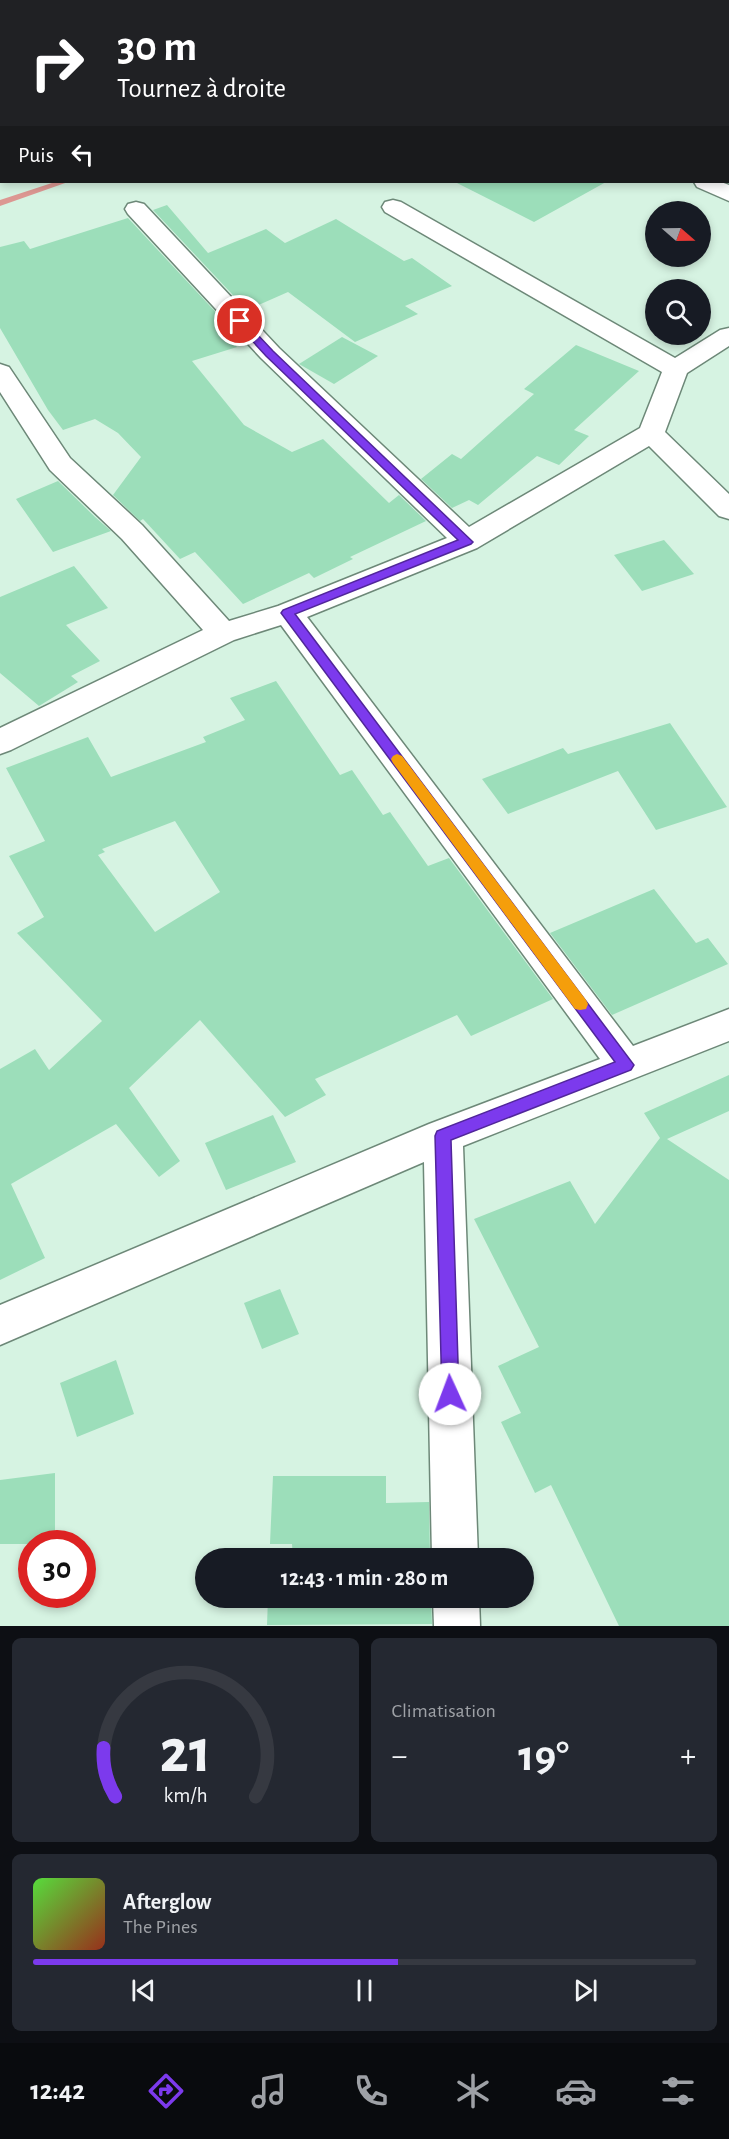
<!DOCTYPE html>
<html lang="fr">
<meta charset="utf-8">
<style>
:root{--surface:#171b24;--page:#242831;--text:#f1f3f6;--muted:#9ea1a6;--line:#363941;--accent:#7c3aed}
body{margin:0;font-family:"Alegreya Sans",sans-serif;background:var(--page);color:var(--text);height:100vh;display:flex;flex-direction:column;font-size:22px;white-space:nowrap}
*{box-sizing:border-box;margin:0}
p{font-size:20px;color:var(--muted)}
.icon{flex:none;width:33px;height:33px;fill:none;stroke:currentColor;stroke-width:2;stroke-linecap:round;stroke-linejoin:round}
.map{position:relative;height:1626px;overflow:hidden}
.details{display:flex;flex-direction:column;gap:12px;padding:12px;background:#0d0f14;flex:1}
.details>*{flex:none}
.top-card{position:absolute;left:0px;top:0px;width:729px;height:183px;box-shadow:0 3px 9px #0003;background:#202124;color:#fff;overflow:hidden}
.needle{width:39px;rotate:110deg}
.fabs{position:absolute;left:645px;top:201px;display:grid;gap:12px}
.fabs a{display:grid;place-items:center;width:66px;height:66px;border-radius:50%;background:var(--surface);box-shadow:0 3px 9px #0003;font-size:30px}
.speed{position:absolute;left:18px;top:1530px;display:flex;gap:12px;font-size:30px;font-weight:700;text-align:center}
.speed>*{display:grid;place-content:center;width:78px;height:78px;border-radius:50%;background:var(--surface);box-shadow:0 3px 9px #0003;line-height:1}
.speed .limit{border:9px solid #d22;background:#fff;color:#111}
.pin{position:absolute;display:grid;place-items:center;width:51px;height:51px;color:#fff;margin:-26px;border:3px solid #fff;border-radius:50%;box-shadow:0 2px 6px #0007}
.me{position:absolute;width:66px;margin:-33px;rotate:358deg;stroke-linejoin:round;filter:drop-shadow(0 0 4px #0008)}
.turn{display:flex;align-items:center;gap:21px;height:126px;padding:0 18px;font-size:27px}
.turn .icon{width:78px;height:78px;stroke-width:2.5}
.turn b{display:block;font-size:42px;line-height:51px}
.then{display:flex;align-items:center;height:57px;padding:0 18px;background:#0003;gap:12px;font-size:22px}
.big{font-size:45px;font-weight:600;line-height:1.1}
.details .card{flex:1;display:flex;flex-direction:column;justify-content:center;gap:9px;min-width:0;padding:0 21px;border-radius:9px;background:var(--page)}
.details .dial{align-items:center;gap:0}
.dial svg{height:156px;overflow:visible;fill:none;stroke:var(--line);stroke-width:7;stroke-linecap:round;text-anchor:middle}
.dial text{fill:var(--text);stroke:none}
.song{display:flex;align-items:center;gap:18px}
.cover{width:72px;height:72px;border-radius:9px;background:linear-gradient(135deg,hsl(110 70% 55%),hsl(10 70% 35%))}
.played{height:6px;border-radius:3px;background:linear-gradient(90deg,var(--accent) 55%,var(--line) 55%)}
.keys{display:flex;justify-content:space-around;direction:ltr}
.heat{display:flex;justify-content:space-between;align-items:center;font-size:33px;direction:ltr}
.details .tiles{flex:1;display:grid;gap:12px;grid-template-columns:1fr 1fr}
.card:last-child{grid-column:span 2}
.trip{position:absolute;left:195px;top:1548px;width:339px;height:60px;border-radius:30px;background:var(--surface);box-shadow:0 3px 9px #0003;font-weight:600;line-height:60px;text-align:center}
.dock{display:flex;height:96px;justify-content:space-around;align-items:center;background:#090b0e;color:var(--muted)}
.dock .icon{width:42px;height:42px}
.dock .selected{color:var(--accent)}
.dock b{font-size:27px;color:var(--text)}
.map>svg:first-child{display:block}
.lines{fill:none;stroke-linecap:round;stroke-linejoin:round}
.stream{fill:#dc9792;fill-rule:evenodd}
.building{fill:#9cdeba;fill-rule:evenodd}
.minor-casing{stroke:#6d8878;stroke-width:3}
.minor{fill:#fff;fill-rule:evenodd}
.route{fill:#7c3aed;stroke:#51269a;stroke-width:1.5}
.slow{fill:#f59e0b}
</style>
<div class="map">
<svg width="729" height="1626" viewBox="0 0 729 1626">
<rect width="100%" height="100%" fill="#d6f3e2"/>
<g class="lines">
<g class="stream">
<rect x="441" y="0" width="8" height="2"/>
<polygon points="55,182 68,182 0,206 0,200"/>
</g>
</g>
<g class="building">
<polygon points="455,182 606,182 534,222"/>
<polygon points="167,205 208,253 266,229 285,243 336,219 404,261 412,258 452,286 405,306 418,314 355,342 288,292 247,310 153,210"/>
<polygon points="128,218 224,321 218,323 237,347 192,361 244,425 292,452 323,439 389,503 399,495 426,521 350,557 353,559 314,578 309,573 243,604 195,552 180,559 143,519 140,521 113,495 141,457 118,433 95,419 63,430 48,410 0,328 0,247 24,241 30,249"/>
<polygon points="342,337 378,356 334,384 299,364"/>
<polygon points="576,345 639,371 574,430 589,436 559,465 537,456 478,505 469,500 452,508 421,479 452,454 461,459 534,394 524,389"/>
<polygon points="58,481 95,517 111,531 53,552 16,499"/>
<polygon points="664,540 694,574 642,591 614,555"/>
<polygon points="74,566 108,608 66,625 100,661 71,676 78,682 39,706 0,673 0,597"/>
<path d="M276,681l64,94 12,-5 31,45 7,-3 38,54 21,-8 104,141 -82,37 -14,-21 -142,64 11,16 -41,22 -85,-97 -71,68 51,73 -21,16 -43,-53 -105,60 34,74 -45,22v-211l35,-20 14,21 53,-49 -85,-88 27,-16 -35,-61 36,-15 -39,-73 82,-31 23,40 95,-35 -3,-5 42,-17 -15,-22zM175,821l45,71 -65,40 -57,-77 7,-3 -3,-3z"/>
<polygon points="670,723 727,807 656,830 618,771 508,814 482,779 563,748 568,754"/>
<polygon points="654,889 696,943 708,938 728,964 612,1015 550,933"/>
<polygon points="729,1075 729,1111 667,1139 729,1180 729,1626 619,1626 551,1485 535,1493 501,1422 521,1413 498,1366 539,1347 474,1219 570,1181 595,1224 660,1138 644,1113"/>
<polygon points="273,1115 296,1162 226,1190 205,1143"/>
<polygon points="280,1289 299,1334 262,1349 244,1303"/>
<polygon points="116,1360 134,1414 77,1437 60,1383"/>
<polygon points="55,1473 55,1544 0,1544 0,1480"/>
<polygon points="273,1476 386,1476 386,1503 429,1502 430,1558 293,1558 292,1544 270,1544"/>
<polygon points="268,1598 431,1598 432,1624 267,1625"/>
</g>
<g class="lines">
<defs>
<g id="minor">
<polygon points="666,0 687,0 688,2 667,2"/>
<rect x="728" y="17" width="1" height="13"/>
<rect x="0" y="108" width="2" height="14"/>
<polygon points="694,182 721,182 729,185 729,201 697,187"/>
<polygon points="393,200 401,202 675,358 720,330 729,328 729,346 687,373 665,432 729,494 729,519 719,516 649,446 477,548 307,617 633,1046 729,1009 729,1041 463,1146 478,1558 432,1558 424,1162 0,1345 0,1305 429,1124 600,1059 281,625 234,640 11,750 0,754 0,728 203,630 122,539 50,470 0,392 0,364 9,367 70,458 142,525 229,621 278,606 447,538 261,358 128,214 125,209 128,204 136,202 144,204 279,348 469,527 640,428 662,372 385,212 382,207 385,202"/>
<polygon points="433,1598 479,1598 480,1626 434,1626"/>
</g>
</defs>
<use href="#minor" class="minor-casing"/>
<use href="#minor" class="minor"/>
</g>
<polygon class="route" points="236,319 243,319 273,351 473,542 471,544 295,614 634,1065 631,1070 451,1140 459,1394 457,1400 450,1403 444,1400 442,1394 435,1136 437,1131 615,1062 281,613 283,610 458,540 266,356 236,323"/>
<polygon class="slow" points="397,754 402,756 586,1000 588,1004 586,1009 580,1010 575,1009 393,763 391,759 393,756"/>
</svg>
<div class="fabs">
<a><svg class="needle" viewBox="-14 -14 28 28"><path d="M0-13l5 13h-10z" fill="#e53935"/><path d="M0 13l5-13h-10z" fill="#9ea1a6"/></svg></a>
<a><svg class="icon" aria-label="search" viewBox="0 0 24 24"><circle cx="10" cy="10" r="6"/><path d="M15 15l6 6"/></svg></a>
</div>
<div class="speed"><div class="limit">30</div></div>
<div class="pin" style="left:240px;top:321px;background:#d93025"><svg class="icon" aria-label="arrive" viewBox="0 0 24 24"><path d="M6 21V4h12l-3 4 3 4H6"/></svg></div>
<svg class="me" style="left:450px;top:1394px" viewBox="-20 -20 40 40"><circle r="19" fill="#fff"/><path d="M0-13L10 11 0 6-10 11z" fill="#7c3aed"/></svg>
<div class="trip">12:43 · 1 min · 280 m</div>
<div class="top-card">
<div class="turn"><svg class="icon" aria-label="right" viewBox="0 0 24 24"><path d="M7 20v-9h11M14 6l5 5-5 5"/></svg><div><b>30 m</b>Tournez à droite</div></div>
<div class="then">Puis<svg class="icon" aria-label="left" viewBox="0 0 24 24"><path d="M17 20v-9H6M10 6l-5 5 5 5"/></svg></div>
</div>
</div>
<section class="details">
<div class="tiles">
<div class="card dial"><svg viewBox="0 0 100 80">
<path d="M14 69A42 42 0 1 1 86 69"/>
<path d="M14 69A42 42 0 0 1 8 44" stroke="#7c3aed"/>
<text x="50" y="56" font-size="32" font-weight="700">21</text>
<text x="50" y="72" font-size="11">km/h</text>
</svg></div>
<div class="card"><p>Climatisation</p>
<div class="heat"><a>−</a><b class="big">19°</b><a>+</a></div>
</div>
<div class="card">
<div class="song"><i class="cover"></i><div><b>Afterglow</b><p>The Pines</p></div></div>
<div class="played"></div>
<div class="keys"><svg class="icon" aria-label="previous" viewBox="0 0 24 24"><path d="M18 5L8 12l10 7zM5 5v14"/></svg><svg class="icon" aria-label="pause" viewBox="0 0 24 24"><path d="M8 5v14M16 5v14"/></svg><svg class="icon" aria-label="next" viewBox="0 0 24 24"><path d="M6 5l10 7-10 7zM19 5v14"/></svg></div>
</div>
</div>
</section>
<nav class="dock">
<b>12:42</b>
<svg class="icon selected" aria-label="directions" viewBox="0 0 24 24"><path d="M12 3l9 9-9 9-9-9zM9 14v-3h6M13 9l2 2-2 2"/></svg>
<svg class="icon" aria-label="music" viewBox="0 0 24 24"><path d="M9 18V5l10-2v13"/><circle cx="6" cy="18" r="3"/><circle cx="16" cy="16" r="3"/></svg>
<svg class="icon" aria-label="phone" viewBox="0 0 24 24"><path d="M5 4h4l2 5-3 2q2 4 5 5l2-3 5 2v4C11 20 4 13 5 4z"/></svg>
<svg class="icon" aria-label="climate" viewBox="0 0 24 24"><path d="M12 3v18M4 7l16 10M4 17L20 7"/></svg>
<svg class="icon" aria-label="car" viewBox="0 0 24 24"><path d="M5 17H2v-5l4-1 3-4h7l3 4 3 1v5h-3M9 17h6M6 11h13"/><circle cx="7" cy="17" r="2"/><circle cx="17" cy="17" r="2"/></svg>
<svg class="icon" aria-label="filters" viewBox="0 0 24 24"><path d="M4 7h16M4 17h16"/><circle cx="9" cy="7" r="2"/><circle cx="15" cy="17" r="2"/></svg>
</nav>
